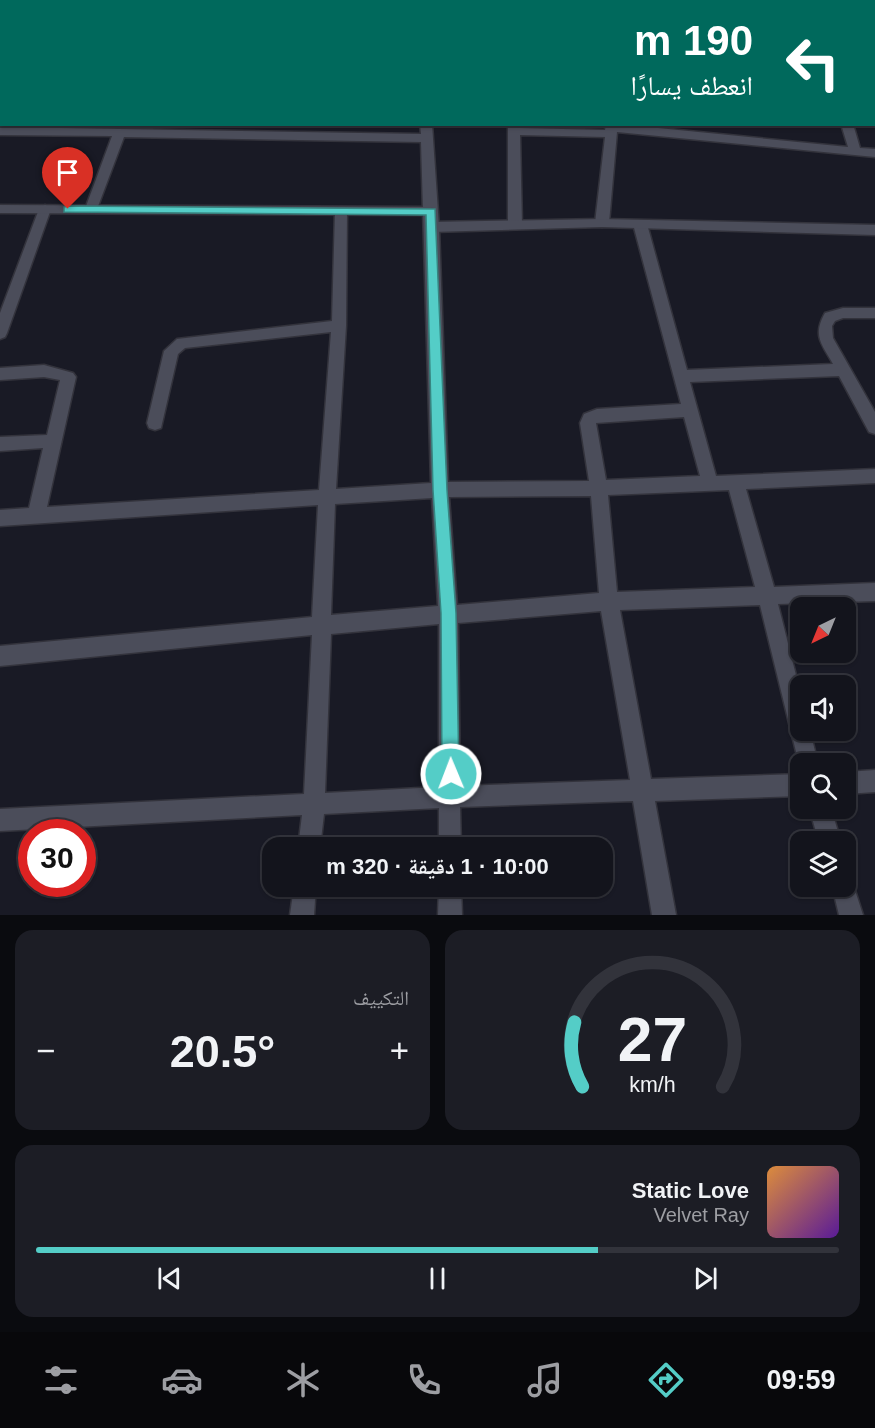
<!DOCTYPE html>
<html lang="ar">
<meta charset="utf-8">
<style>
:root{--surface:#13141c;--page:#1c1d25;--text:#f1f3f6;--muted:#9d9ea3;--line:#32333b;--accent:#54cdc7}
body{margin:0;font-family:Arial,"Noto Naskh Arabic",sans-serif;background:var(--page);color:var(--text);direction:rtl;height:100vh;display:flex;flex-direction:column;font-size:22px;white-space:nowrap}
*{box-sizing:border-box;margin:0}
p{font-size:20px;color:var(--muted)}
.icon{flex:none;width:33px;height:33px;fill:none;stroke:currentColor;stroke-width:2;stroke-linecap:round;stroke-linejoin:round}
.map{position:relative;height:915px;overflow:hidden;direction:ltr}
.sheet{display:flex;flex-direction:column;gap:15px;padding:15px;background:#0a0b0f;flex:1}
.sheet>*{flex:none}
.banner{position:absolute;left:0px;top:0px;width:876px;height:126px;box-shadow:0 2px 4px #0004,0 0 0 2px var(--line);direction:rtl;background:#00695c;color:#fff;overflow:hidden}
.needle{width:39px;rotate:223deg}
.fabs{position:absolute;left:790px;top:597px;display:grid;gap:12px}
.fabs a{display:grid;place-items:center;width:66px;height:66px;border-radius:12px;background:var(--surface);box-shadow:0 2px 4px #0004,0 0 0 2px var(--line);font-size:30px}
.speed{position:absolute;left:18px;top:819px;display:flex;gap:12px;font-size:30px;font-weight:700;text-align:center}
.speed>*{display:grid;place-content:center;width:78px;height:78px;border-radius:50%;background:var(--surface);box-shadow:0 2px 4px #0004,0 0 0 2px var(--line);line-height:1}
.speed .limit{border:9px solid #d22;background:#fff;color:#111}
.pin{position:absolute;display:grid;place-items:center;width:51px;height:51px;color:#fff;margin:-62px -26px;border-radius:50% 50% 50% 0;rotate:-45deg;box-shadow:0 0 6px #0007}
.pin .icon{rotate:45deg}
.me{position:absolute;width:66px;margin:-33px;rotate:359deg;stroke-linejoin:round;filter:drop-shadow(0 0 4px #0008)}
.turn{display:flex;align-items:center;gap:21px;height:126px;padding:0 24px;font-size:27px}
.turn .icon{width:78px;height:78px;stroke-width:2.5}
.turn b{display:block;font-size:42px;line-height:51px}
.big{font-size:45px;font-weight:700;line-height:1.1}
.sheet .tile{flex:1;display:flex;flex-direction:column;justify-content:center;gap:9px;min-width:0;padding:0 21px;border-radius:18px;background:var(--page)}
.sheet .dial{align-items:center;gap:0}
.dial svg{height:156px;overflow:visible;fill:none;stroke:var(--line);stroke-width:7;stroke-linecap:round;text-anchor:middle}
.dial text{fill:var(--text);stroke:none}
.song{display:flex;align-items:center;gap:18px}
.cover{width:72px;height:72px;border-radius:9px;background:linear-gradient(135deg,hsl(30 70% 55%),hsl(270 70% 35%))}
.played{height:6px;border-radius:3px;background:linear-gradient(90deg,var(--accent) 70%,var(--line) 70%)}
.keys{display:flex;justify-content:space-around;direction:ltr}
.heat{display:flex;justify-content:space-between;align-items:center;font-size:33px;direction:ltr}
.sheet .tiles{flex:1;display:grid;gap:15px;grid-template-columns:1fr 1fr}
.tile:last-child{grid-column:span 2}
.trip{position:absolute;left:262px;top:837px;width:351px;height:60px;border-radius:18px;background:var(--surface);box-shadow:0 2px 4px #0004,0 0 0 2px var(--line);font-weight:700;line-height:60px;text-align:center;direction:rtl}
.menu{display:flex;height:96px;justify-content:space-around;align-items:center;background:#08080b;color:var(--muted)}
.menu .icon{width:42px;height:42px}
.menu .on{color:var(--accent)}
.menu b{font-size:27px;color:var(--text)}
.map>svg:first-child{display:block}
.lines{fill:none;stroke-linecap:round;stroke-linejoin:round}
.minor-casing{stroke:#33333c;stroke-width:3}
.tertiary-casing{stroke:#33333c;stroke-width:3}
.minor{fill:#4b4d5a;fill-rule:evenodd}
.tertiary{fill:#4b4d5a;fill-rule:evenodd}
.route{fill:#54cdc7;stroke:#378581;stroke-width:1.5}
</style>
<div class="map">
<svg width="875" height="915" viewBox="0 0 875 915">
<rect width="100%" height="100%" fill="#191a25"/>
<g class="lines">
<defs>
<g id="minor">
<polygon points="249,0 262,0 263,2 250,2"/>
<rect x="293" y="0" width="10" height="2"/>
<rect x="366" y="0" width="10" height="2"/>
<rect x="413" y="0" width="10" height="2"/>
<rect x="502" y="0" width="10" height="2"/>
<rect x="543" y="0" width="10" height="2"/>
<polygon points="601,0 631,0 632,2 602,2"/>
<rect x="652" y="0" width="10" height="2"/>
<rect x="813" y="0" width="10" height="2"/>
<rect x="874" y="46" width="1" height="6"/>
<path d="M420,124h12l7,103 9,255 141,-1 -9,-58 4,-9 13,-5 84,-5 -48,-180 2,-3h10l2,3 40,146 146,-6c-11,-20 -21,-28 -8,-51l18,-5h32v10h-32l-8,3 -3,5 1,12 42,74v22l-6,-2 -30,-56 -149,6 26,94 159,-7v14l-129,6 28,98 101,-4v18l-97,3 23,91v35h9l8,34h-17v8l-41,-167 -140,5 31,169 150,-5v22l-146,5 21,114h-24l-19,-114 -173,6 1,41h-22v-40l-115,6 -4,34h-22l4,-33 -302,16v-22l304,-15 8,-159 -312,31v-20l312,-29 6,-112 -318,21v-16l29,-2 14,-60 -43,3v-14l47,-2 13,-55 -16,-3 -44,3v-12l44,-3 29,8 3,4 -29,130 272,-17 12,-158 -146,16 -7,6 -17,74 -6,2 -6,-2 -2,-5 17,-72 13,-12 155,-18 3,-110 6,-4 6,4 -1,115 -10,163 95,-6 -10,-341 -297,-5 -27,72 -6,4 -6,-4 27,-73 -112,-1v-8l421,7zM684,417l16,59 -94,4 -10,-57zM729,490l26,97 -138,5 -9,-97zM591,496l8,97 -142,12 -8,-108zM432,498l6,108 -107,9 4,-111zM601,611l29,169 -170,6 -2,-163zM439,624v163l-114,6 6,-159z"/>
<polygon points="508,124 520,124 520,128 605,130 606,124 618,124 848,147 841,124 853,124 860,148 875,149 875,157 617,132 609,223 602,227 595,223 605,137 520,135 522,225 515,229 508,225"/>
<polygon points="45,205 51,209 7,333 5,337 0,339 0,313 39,209"/>
<polygon points="875,770 875,792 846,794 846,772"/>
<polygon points="809,808 831,808 841,842 819,842"/>
<polygon points="846,876 851,878 863,915 839,915 832,886 846,886"/>
<polygon points="294,886 316,886 314,915 290,915"/>
<polygon points="439,886 461,886 462,915 438,915"/>
</g>
<g id="tertiary">
<polygon points="0,205 431,207 437,211 431,215 0,213"/>
<polygon points="602,219 875,225 875,235 602,227 432,232 425,227 432,222"/>
</g>
</defs>
<use href="#minor" class="minor-casing"/>
<use href="#tertiary" class="tertiary-casing"/>
<use href="#minor" class="minor"/>
<use href="#tertiary" class="tertiary"/>
</g>
<polygon class="route" points="68,206 435,209 447,490 456,613 459,774 457,780 451,783 445,780 442,774 441,613 433,490 426,215 64,212 64,207"/>
</svg>
<div class="fabs">
<a><svg class="needle" viewBox="-14 -14 28 28"><path d="M0-13l5 13h-10z" fill="#e53935"/><path d="M0 13l5-13h-10z" fill="#9d9ea3"/></svg></a>
<a><svg class="icon" aria-label="sound" viewBox="0 0 24 24"><path d="M4 9h4l5-4v14l-5-4H4zM17 9q2 3 0 6"/></svg></a>
<a><svg class="icon" aria-label="search" viewBox="0 0 24 24"><circle cx="10" cy="10" r="6"/><path d="M15 15l6 6"/></svg></a>
<a><svg class="icon" aria-label="layers" viewBox="0 0 24 24"><path d="M12 4l9 5-9 5-9-5zM3 14l9 5 9-5"/></svg></a>
</div>
<div class="speed"><div class="limit">30</div></div>
<div class="pin" style="left:68px;top:209px;background:#d93025"><svg class="icon" aria-label="arrive" viewBox="0 0 24 24"><path d="M6 21V4h12l-3 4 3 4H6"/></svg></div>
<svg class="me" style="left:451px;top:774px" viewBox="-20 -20 40 40"><circle r="17" fill="#54cdc7" stroke="#fff" stroke-width="3"/><path d="M0-11L8 9 0 5-8 9z" fill="#fff"/></svg>
<div class="trip">10:00 · 1 دقيقة · 320 m</div>
<div class="banner">
<div class="turn"><svg class="icon" aria-label="left" viewBox="0 0 24 24"><path d="M17 20v-9H6M10 6l-5 5 5 5"/></svg><div><b>190 m</b>انعطف يسارًا</div></div>
</div>
</div>
<section class="sheet">
<div class="tiles">
<div class="tile dial"><svg viewBox="0 0 100 80">
<path d="M14 69A42 42 0 1 1 86 69"/>
<path d="M14 69A42 42 0 0 1 10 36" stroke="#54cdc7"/>
<text x="50" y="56" font-size="32" font-weight="700">27</text>
<text x="50" y="72" font-size="11">km/h</text>
</svg></div>
<div class="tile"><p>التكييف</p>
<div class="heat"><a>−</a><b class="big">20.5°</b><a>+</a></div>
</div>
<div class="tile">
<div class="song"><i class="cover"></i><div><b>Static Love</b><p>Velvet Ray</p></div></div>
<div class="played"></div>
<div class="keys"><svg class="icon" aria-label="previous" viewBox="0 0 24 24"><path d="M18 5L8 12l10 7zM5 5v14"/></svg><svg class="icon" aria-label="pause" viewBox="0 0 24 24"><path d="M8 5v14M16 5v14"/></svg><svg class="icon" aria-label="next" viewBox="0 0 24 24"><path d="M6 5l10 7-10 7zM19 5v14"/></svg></div>
</div>
</div>
</section>
<nav class="menu">
<b>09:59</b>
<svg class="icon on" aria-label="directions" viewBox="0 0 24 24"><path d="M12 3l9 9-9 9-9-9zM9 14v-3h6M13 9l2 2-2 2"/></svg>
<svg class="icon" aria-label="music" viewBox="0 0 24 24"><path d="M9 18V5l10-2v13"/><circle cx="6" cy="18" r="3"/><circle cx="16" cy="16" r="3"/></svg>
<svg class="icon" aria-label="phone" viewBox="0 0 24 24"><path d="M5 4h4l2 5-3 2q2 4 5 5l2-3 5 2v4C11 20 4 13 5 4z"/></svg>
<svg class="icon" aria-label="climate" viewBox="0 0 24 24"><path d="M12 3v18M4 7l16 10M4 17L20 7"/></svg>
<svg class="icon" aria-label="car" viewBox="0 0 24 24"><path d="M5 17H2v-5l4-1 3-4h7l3 4 3 1v5h-3M9 17h6M6 11h13"/><circle cx="7" cy="17" r="2"/><circle cx="17" cy="17" r="2"/></svg>
<svg class="icon" aria-label="filters" viewBox="0 0 24 24"><path d="M4 7h16M4 17h16"/><circle cx="9" cy="7" r="2"/><circle cx="15" cy="17" r="2"/></svg>
</nav>
